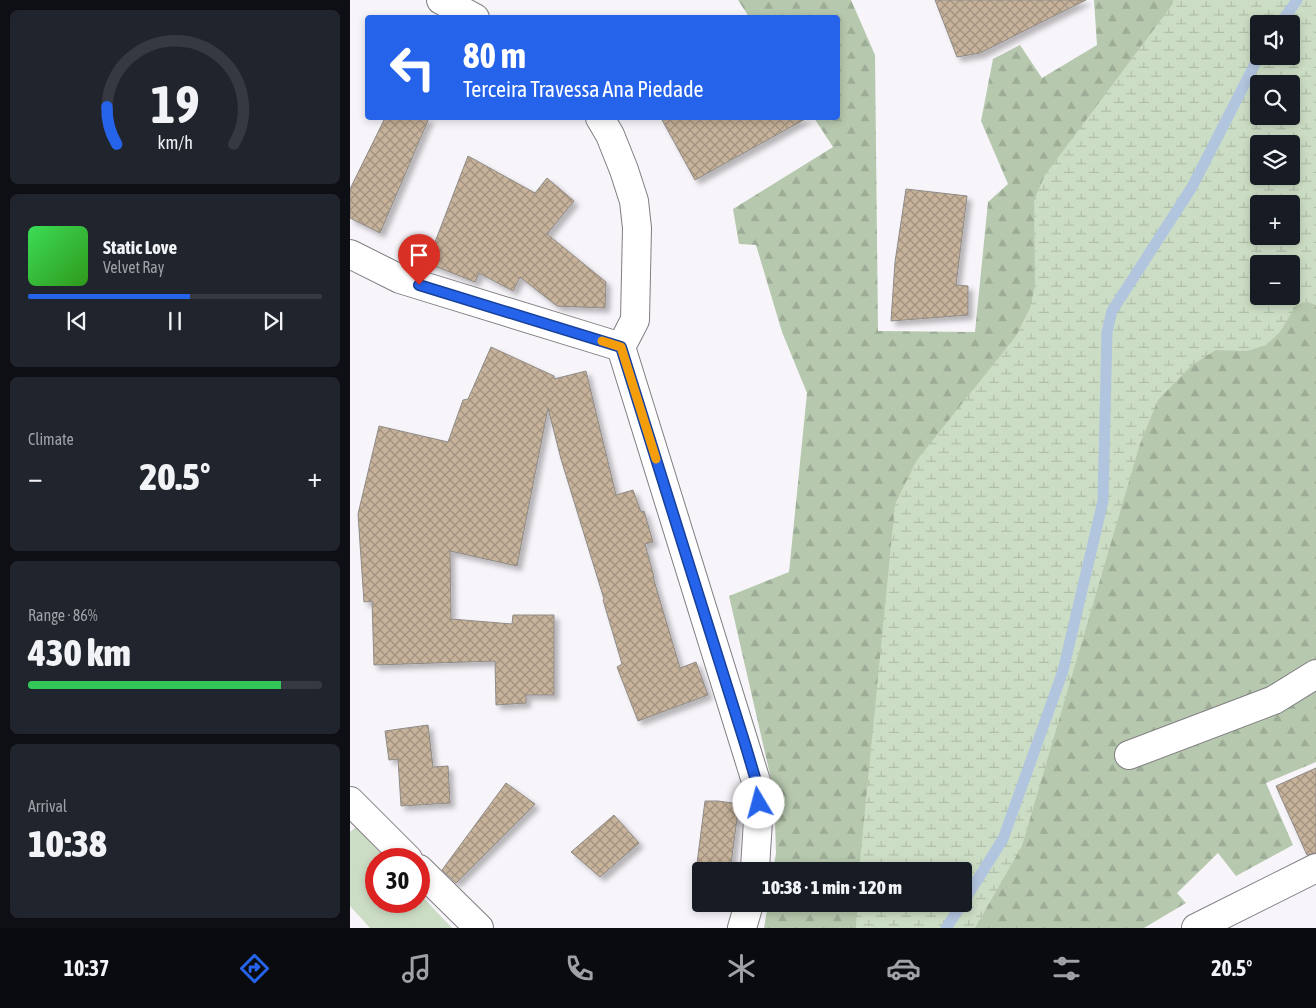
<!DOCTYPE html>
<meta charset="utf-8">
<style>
:root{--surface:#171b24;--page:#20242c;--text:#f1f3f6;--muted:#9ea1a6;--line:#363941;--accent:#2563eb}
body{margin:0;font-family:"Asap Condensed",sans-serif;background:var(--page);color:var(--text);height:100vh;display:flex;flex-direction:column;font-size:19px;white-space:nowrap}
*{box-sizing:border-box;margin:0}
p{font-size:16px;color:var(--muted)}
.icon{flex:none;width:28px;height:28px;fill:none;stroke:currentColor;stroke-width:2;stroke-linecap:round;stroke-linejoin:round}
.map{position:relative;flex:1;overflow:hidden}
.details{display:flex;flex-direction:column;gap:10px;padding:10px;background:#0d0f14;width:350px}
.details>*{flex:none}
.hud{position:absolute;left:15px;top:15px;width:475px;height:105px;border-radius:5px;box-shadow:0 2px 8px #0003;background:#2563eb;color:#fff;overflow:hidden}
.fabs{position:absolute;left:900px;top:15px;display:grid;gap:10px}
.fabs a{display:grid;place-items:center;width:50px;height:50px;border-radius:5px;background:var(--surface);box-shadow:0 2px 8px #0003;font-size:25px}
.speed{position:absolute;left:15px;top:848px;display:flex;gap:10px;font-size:25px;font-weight:700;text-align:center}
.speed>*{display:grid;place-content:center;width:65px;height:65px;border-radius:50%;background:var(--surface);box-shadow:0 2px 8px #0003;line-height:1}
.speed .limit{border:8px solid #d22;background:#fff;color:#111}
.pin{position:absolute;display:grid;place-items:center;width:42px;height:42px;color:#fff;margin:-51px -21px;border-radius:50% 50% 50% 0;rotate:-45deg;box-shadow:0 0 5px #0007}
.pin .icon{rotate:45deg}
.me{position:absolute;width:55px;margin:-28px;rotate:352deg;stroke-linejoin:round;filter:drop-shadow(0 0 4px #0008)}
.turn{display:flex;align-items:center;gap:18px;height:105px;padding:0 15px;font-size:22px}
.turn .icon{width:65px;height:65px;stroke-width:2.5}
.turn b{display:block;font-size:35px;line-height:42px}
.big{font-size:38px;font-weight:800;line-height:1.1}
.details .card{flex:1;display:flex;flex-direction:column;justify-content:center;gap:8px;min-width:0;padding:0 18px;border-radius:8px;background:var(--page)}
.details .dial{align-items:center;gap:0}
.dial svg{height:130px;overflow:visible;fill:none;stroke:var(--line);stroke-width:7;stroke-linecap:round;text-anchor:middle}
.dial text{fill:var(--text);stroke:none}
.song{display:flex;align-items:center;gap:15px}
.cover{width:60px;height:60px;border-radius:8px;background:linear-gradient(135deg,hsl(130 70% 55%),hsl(110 70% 35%))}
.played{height:5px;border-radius:2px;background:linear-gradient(90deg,var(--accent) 55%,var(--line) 55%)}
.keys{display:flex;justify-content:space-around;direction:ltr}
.heat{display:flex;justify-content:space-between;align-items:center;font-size:28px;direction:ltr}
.charge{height:8px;border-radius:4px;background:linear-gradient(90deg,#34c759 86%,var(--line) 0)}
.trip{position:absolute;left:342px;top:862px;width:280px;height:50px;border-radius:5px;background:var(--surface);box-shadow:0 2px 8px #0003;font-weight:800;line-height:50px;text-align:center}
.tabs{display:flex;height:80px;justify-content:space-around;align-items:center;background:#090b0e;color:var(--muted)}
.tabs .icon{width:35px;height:35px}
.tabs .selected{color:var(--accent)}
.tabs b{font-size:22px;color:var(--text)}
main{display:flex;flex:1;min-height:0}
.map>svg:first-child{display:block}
.green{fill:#ccddc5}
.forest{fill:url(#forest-firs);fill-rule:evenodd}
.wetland{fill:url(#wetland-marsh);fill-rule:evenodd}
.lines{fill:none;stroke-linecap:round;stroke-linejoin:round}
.stream{stroke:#b2c5de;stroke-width:11}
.building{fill:url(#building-cross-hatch);stroke:#8e8b87;filter:url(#shadow)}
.minor-casing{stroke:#807e82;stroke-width:30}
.minor{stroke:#fff;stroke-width:28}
.route-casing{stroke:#184099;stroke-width:12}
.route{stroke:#2563eb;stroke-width:9}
.slow{stroke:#f59e0b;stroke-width:9}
</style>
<main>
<section class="details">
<div class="card dial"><svg viewBox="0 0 100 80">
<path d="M14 69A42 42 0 1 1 86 69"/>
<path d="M14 69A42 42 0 0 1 8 46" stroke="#2563eb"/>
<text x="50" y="56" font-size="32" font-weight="700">19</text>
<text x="50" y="72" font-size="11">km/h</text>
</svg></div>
<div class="card">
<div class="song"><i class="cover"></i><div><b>Static Love</b><p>Velvet Ray</p></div></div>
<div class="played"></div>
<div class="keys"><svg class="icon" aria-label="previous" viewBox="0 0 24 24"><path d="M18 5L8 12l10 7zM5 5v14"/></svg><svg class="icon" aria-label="pause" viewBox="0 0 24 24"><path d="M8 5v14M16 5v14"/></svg><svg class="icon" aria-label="next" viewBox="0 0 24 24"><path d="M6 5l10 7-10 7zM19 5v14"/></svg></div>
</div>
<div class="card"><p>Climate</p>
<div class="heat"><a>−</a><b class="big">20.5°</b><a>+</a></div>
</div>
<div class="card"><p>Range · 86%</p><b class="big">430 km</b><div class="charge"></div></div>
<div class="card"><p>Arrival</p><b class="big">10:38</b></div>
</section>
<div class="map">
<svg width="966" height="928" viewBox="0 0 966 928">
<defs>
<pattern id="forest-firs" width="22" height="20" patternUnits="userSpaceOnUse" patternTransform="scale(1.25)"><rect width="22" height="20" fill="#b6c8ae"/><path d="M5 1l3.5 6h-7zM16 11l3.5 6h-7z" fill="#9cac96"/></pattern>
<pattern id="wetland-marsh" width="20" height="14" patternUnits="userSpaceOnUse" patternTransform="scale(1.25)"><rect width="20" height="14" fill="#ccddc5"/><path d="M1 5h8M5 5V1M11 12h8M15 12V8" fill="none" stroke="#afbea9"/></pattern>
<pattern id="building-cross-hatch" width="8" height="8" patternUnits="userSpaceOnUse" patternTransform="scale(1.25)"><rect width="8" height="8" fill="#c7b29b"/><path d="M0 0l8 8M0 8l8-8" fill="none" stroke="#a2917e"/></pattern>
<filter id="shadow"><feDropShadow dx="4.5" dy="4.5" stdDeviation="2.5" flood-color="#0004"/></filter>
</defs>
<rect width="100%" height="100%" fill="#f8f5fa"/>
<polygon class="green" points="6,827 36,859 26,859 26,901 69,901 69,893 102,928 20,928 0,906 0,832"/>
<path class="forest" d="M388,0h113l24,55 3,276 97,1 13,-130 20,-18 -27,-63 12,-62 27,-14 22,33 55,-33 -3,-45h222v762l-50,21 27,62 -57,31 -18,-23 -41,40 9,10 -42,25h-380l4,-24h196v-33h-191l3,-18 -2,-61 -45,-196 60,-24 18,-179 -25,-61 -26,-87 -17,-1 -6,-35 100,-62 -19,-29h24v-100l-89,-1zM909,24h32v32h-32zM909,84h32v32h-32zM909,144h32v32h-32zM909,204h32v32h-32zM909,264h32v32h-32z"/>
<path class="wetland" d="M823,0h143v305l-8,-3 -12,3 -16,27 -14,13 -19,6 -31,-1 -24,15 -34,35 -18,44 -118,402 -47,82h-119l1,-24h107v-33h-105l36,-367 22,-44 99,-124 14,-28 5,-23 -1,-85 11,-25 127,-170zM909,24h32v32h-32zM909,84h32v32h-32zM909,144h32v32h-32zM909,204h32v32h-32zM909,264h32v32h-32z"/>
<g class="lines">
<g class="stream">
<polyline points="930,24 947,0"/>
<polyline points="614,901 653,839 713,671 753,501 757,332 762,311 842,187 909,56"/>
<polyline points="596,928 612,904"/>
</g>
</g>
<g class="building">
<polygon points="585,0 736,0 630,53 607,57"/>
<polygon points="35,118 79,118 30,233 0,218 0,189"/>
<polygon points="311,118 457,118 345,180"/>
<polygon points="118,156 185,193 197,178 224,201 197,234 256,282 255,308 207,306 170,277 163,291 129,273 125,282 77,263"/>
<polygon points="556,189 617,196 606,285 618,286 618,315 541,321 545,262"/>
<polygon points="141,347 204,376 204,379 236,371 266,495 283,490 291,512 294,511 303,542 295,544 304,577 303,577 330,668 346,662 358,695 288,721 267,667 272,664 253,600 254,599 211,459 198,408 167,566 100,551 101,619 162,624 163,615 204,615 204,695 176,695 176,703 146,705 145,661 24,665 22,601 14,602 8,514 29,426 98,442 113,400 118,399"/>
<polygon points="78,725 83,767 98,766 100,803 51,806 48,759 39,760 35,731"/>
<polygon points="966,768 966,853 957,855 926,786"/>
<polygon points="156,783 185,804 106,883 92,870"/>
<polygon points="355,801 368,801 389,804 380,871 346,871"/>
<polygon points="264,815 289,843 250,877 221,852"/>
</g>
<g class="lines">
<defs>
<g id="minor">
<polyline points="91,0 125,18"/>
<path d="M250,118l10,17 14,35 10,31 3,27 -2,92 -14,27 138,444c0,27 -3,53 -4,80"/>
<polyline points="0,254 50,279 271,347"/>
<polyline points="779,755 924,700 966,674"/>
<polyline points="0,801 58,859"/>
<polyline points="69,869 129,928"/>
<polyline points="392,928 399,904"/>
<polyline points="846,928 966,868"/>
</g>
</defs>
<use href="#minor" class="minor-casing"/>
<use href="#minor" class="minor"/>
</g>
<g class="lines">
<defs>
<polyline id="route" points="69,285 271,347 396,747 409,791 409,803"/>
</defs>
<use href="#route" class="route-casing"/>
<use href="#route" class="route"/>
<polyline class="slow" points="252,341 271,347 306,459"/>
</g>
</svg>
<div class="fabs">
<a><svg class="icon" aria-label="sound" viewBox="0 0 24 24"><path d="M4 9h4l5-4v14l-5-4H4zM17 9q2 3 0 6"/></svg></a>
<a><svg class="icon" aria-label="search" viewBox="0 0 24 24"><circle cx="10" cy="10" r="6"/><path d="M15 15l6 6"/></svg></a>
<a><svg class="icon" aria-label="layers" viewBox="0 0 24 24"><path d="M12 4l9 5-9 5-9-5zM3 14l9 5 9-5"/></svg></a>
<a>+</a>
<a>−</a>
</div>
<div class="speed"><div class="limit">30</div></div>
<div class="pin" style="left:69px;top:285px;background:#d93025"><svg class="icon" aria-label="arrive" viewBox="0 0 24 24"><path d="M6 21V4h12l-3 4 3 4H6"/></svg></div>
<svg class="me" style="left:409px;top:803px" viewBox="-20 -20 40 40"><circle r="19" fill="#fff"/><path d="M0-13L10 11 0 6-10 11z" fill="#2563eb"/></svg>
<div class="trip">10:38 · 1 min · 120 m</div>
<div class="hud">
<div class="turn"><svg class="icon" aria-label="left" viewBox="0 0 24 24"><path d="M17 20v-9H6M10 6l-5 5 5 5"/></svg><div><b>80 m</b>Terceira Travessa Ana Piedade</div></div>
</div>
</div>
</main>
<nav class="tabs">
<b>10:37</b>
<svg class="icon selected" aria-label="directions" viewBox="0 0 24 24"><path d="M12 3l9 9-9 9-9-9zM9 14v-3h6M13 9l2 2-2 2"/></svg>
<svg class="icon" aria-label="music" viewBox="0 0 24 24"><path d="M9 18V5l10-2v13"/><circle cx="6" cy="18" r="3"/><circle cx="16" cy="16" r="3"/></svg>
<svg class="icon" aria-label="phone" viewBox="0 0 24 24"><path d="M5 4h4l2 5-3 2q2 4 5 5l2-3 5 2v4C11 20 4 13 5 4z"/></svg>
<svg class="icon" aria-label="climate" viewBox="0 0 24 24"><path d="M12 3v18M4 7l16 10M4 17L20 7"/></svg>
<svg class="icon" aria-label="car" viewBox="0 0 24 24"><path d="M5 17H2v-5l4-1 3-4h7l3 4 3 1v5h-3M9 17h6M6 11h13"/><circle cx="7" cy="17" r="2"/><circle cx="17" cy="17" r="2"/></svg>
<svg class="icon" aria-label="filters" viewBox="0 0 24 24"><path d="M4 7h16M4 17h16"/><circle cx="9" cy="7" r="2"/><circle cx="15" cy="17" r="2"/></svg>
<b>20.5°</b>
</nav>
